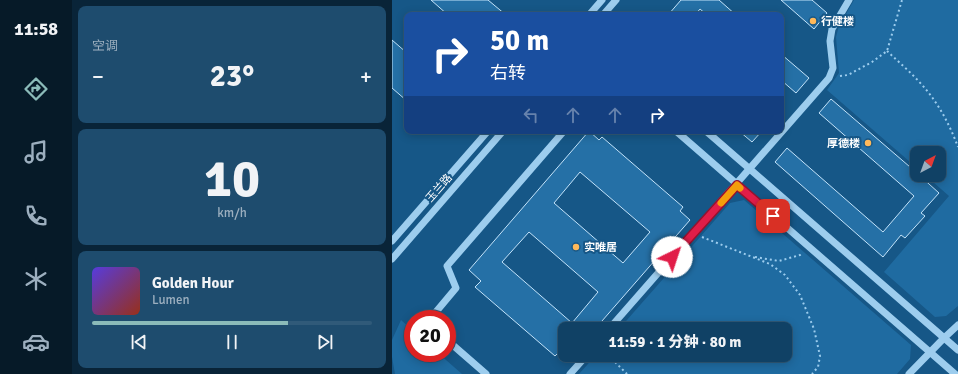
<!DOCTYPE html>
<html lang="zh">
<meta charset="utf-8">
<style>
:root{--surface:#104165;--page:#1e4c6e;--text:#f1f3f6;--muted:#9cafbf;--line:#305a79;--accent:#8bbbb9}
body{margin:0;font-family:Signika,"Noto Sans SC",sans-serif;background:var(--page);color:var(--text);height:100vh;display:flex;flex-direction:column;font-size:15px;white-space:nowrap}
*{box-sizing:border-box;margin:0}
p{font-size:13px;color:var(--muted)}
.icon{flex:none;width:22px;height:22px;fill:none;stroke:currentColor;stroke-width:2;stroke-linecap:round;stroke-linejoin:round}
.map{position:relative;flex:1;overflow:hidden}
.details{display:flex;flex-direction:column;gap:6px;padding:6px;background:#092438;width:320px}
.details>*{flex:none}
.hud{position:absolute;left:12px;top:12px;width:380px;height:122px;border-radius:8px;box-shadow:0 2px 10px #0003,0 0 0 1px var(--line);background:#1a4fa0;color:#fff;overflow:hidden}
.needle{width:26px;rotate:41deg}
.fabs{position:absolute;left:518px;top:146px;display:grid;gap:8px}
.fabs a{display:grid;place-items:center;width:36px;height:36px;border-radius:8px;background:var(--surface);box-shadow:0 2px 10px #0003,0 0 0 1px var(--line);font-size:20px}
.speed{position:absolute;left:12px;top:310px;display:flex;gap:8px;font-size:20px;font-weight:700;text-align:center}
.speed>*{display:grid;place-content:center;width:52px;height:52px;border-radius:50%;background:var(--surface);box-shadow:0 2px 10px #0003,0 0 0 1px var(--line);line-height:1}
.speed .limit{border:6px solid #d22;background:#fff;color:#111}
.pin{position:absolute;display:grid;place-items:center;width:34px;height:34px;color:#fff;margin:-17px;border-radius:8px;box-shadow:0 2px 6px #0006}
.me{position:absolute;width:44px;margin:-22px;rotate:41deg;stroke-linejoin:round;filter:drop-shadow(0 0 3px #0008)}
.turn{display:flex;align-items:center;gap:14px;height:84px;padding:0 20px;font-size:18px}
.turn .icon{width:52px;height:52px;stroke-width:2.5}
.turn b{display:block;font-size:28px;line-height:34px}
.lanes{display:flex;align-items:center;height:38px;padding:0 20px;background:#0003;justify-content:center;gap:20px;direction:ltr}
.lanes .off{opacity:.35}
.big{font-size:30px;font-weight:800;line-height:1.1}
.details .widget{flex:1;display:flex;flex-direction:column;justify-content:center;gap:6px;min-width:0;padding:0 14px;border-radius:8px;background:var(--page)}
.details .dial{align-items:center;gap:0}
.dial b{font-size:52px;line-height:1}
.song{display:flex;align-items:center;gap:12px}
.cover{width:48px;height:48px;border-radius:6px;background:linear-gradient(135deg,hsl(250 70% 55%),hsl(10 70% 35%))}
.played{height:4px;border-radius:2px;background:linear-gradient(90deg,var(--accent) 70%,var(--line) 70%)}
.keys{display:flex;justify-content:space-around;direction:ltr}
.heat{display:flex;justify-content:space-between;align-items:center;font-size:22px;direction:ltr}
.trip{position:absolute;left:166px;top:322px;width:234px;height:40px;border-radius:8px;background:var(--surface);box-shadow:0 2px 10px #0003,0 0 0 1px var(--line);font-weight:800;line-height:40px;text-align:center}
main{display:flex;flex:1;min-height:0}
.menu{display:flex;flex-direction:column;width:72px;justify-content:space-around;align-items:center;background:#061a28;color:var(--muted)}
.menu .icon{width:28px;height:28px}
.menu .active{color:var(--accent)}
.menu b{font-size:18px;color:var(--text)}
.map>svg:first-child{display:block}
.green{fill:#1f6ba1}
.building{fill:#2570a6;stroke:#c3e3fa;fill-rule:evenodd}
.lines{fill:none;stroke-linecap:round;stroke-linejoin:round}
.path{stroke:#9dcdee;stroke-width:2;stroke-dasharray:2 3;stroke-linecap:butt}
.minor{stroke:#9dcdee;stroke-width:7}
.route-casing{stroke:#92132f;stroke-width:10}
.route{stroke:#e11d48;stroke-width:7}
.slow{stroke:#f59e0b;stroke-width:7}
.poi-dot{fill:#ffb95a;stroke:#165787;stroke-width:1.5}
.labels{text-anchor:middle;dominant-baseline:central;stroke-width:4;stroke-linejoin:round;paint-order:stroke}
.poi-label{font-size:11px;font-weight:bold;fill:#fff;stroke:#165787;text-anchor:start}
.street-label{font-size:11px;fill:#fff;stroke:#165787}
</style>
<main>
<nav class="menu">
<b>11:58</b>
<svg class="icon active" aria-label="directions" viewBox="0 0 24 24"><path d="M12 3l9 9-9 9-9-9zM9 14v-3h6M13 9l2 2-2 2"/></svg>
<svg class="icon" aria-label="music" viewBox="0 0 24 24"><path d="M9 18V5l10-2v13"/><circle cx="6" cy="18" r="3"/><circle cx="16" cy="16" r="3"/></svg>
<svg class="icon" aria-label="phone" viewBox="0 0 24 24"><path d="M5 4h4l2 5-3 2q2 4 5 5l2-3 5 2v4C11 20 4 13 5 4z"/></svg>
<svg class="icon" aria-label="climate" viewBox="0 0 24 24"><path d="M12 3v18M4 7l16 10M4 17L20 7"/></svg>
<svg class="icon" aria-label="car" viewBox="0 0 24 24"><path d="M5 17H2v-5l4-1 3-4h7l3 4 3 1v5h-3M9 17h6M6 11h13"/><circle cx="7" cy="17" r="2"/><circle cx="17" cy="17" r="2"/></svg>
</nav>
<section class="details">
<div class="widget"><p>空调</p>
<div class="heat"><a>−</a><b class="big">23°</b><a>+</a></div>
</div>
<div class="widget dial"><b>10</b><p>km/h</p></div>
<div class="widget">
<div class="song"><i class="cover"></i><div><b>Golden Hour</b><p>Lumen</p></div></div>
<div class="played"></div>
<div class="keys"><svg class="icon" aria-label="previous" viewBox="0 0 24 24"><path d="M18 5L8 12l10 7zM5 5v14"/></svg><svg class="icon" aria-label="pause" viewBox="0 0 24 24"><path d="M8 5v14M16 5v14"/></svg><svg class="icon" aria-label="next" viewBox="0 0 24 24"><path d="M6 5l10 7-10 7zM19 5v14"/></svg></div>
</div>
</section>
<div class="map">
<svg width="566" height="374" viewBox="0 0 566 374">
<rect width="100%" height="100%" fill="#165787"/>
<g class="green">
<polygon points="462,0 566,0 566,306 554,316 543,317 492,272 557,196 533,175 547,175 547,153 525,153 525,168 435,90 447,73 444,37 447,26"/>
<polygon points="352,200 519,345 518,359 505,374 187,374 204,355 393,355 393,329 227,329 338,203"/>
<polygon points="9,320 21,331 21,353 46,353 70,374 3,374 0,357 0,340"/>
</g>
<g class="building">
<polygon points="39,0 96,0 114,15 56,15"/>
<polygon points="289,0 327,0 344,15 315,15 308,9 303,15 276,15"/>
<polygon points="389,0 420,0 435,13 422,29"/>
<polygon points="0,40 15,53 15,101 0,88"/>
<polygon points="389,54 417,78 404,93 389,80"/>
<polygon points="439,99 525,173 525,175 527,175 547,193 529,213 533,216 513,238 509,235 491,257 383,162 395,148 491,232 522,196 427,113"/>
<path d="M197,131l10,9 3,-3 81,70 -3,4 10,9 -95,109h-30v25l-4,-4 -6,6 -80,-69 6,-6 -12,-11zM188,172l70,60 -27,31 -69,-60zM137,232l69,60 -26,31 -70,-61z"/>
<polygon points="347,131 370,131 360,142"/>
</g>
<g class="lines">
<g class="path">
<path d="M495,51c16,15 34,30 47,49 10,14 18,31 24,47"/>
<polyline points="448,76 456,75 480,62 495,51 510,0"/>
<polyline points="310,237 378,264 393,275 408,295 422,329 428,356 426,367 420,374"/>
<polyline points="363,257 387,261 408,255 410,253"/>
<polyline points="216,355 235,374"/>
</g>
<g class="minor">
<polyline points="197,15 210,0"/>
<polyline points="211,15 224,0"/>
<polyline points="284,131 563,374"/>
<polyline points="314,131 566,350"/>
<polyline points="0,241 96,131"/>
<polyline points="0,259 111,131"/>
<polyline points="38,319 64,288 55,266 172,131"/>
<polyline points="217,329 437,78 441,68 438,41 440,29 457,0"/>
<polyline points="55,340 94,374"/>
<polyline points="178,374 195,355"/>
<polyline points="517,374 552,338 566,325"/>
</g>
</g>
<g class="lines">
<defs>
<polyline id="route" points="280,257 345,185 381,216"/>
</defs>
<use href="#route" class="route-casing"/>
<use href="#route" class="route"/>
<polyline class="slow" points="329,203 345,185 348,188"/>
</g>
<g class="poi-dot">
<circle cx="421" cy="21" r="4"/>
<circle cx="476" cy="143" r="4"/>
<circle cx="184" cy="247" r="4"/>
</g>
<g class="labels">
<g class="poi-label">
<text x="429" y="21">行健楼</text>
<text x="468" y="143" text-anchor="end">厚德楼</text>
<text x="192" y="247">实唯居</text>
</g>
<g class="street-label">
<text transform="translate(47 188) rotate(-49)">玉兰路</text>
</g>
</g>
</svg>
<div class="fabs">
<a><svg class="needle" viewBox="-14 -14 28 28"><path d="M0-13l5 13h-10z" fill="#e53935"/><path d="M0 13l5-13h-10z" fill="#9cafbf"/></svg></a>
</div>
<div class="speed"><div class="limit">20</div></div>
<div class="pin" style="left:381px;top:216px;background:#d93025"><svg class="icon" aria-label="arrive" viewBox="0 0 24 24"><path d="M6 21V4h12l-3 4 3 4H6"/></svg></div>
<svg class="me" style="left:280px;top:257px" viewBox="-20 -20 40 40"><circle r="19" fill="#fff"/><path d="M0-13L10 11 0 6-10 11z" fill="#e11d48"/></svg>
<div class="trip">11:59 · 1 分钟 · 80 m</div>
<div class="hud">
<div class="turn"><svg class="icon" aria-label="right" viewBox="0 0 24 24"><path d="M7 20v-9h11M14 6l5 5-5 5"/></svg><div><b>50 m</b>右转</div></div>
<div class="lanes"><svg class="icon off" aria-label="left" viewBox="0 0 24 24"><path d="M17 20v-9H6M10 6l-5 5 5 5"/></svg><svg class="icon off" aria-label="ahead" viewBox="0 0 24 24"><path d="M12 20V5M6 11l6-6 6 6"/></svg><svg class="icon off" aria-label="ahead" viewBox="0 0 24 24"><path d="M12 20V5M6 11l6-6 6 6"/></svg><svg class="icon" aria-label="right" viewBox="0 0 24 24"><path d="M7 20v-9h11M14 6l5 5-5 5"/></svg></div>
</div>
</div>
</main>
